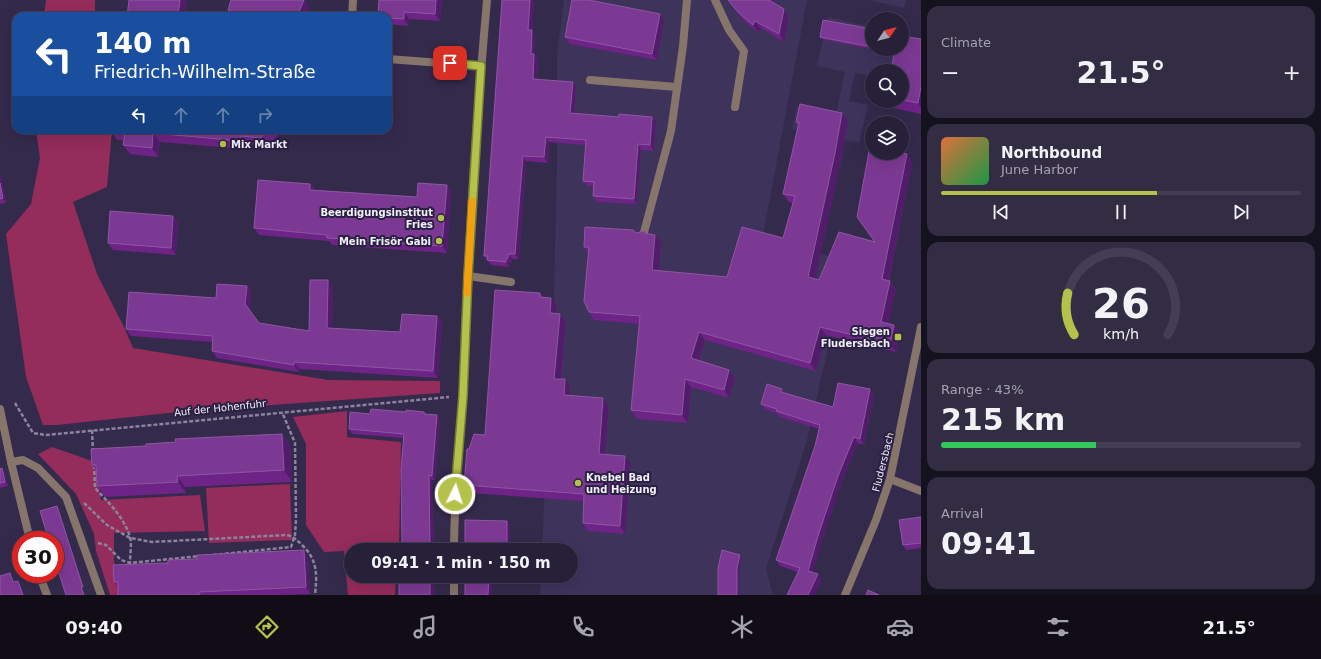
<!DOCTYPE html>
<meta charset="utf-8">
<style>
:root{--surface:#272039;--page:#332d44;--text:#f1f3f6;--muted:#a4a3ae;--line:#433e53;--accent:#b4c24b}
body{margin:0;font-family:"DejaVu Sans",sans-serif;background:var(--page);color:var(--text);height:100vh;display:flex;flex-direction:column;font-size:15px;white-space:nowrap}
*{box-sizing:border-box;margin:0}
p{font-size:13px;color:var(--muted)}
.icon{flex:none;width:22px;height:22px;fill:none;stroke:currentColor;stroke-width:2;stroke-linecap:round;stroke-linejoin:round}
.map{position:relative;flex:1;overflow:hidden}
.panel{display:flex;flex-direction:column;gap:6px;padding:6px;background:#15121f;width:400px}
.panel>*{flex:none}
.guide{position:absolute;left:12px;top:12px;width:380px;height:122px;border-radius:12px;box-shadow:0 4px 16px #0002,0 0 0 1px var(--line);background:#1a4fa0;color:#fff;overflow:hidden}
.needle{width:26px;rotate:55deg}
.controls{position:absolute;left:865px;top:12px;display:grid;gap:8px}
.controls a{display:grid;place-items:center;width:44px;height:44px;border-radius:50%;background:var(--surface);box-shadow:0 4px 16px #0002,0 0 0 1px var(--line);font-size:20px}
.speed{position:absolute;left:12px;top:531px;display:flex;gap:8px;font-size:20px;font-weight:700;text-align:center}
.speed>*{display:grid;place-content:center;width:52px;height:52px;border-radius:50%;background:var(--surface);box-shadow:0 4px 16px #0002,0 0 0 1px var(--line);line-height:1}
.speed .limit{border:6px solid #d22;background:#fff;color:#111}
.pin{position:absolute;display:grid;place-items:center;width:34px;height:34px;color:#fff;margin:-17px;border-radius:8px;box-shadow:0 2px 6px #0006}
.me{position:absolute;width:44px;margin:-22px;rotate:4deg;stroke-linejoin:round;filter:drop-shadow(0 0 3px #0008)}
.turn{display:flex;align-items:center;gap:14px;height:84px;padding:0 16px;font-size:18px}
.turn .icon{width:52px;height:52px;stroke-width:2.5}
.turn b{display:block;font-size:28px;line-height:34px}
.lanes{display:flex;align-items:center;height:38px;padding:0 16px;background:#0003;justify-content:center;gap:20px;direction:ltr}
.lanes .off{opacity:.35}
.big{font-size:30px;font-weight:800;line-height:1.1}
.panel .widget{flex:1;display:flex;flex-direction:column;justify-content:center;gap:6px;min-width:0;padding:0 14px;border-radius:12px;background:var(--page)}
.panel .dial{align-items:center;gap:0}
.dial svg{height:104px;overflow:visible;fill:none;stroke:var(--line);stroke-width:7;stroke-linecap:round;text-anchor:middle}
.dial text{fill:var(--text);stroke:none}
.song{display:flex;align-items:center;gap:12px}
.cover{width:48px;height:48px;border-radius:6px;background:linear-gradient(135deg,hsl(20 70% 55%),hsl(140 70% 35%))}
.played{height:4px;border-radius:2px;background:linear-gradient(90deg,var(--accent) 60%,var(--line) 60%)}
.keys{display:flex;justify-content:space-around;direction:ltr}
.heat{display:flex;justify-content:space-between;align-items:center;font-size:22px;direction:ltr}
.charge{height:6px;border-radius:3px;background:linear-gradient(90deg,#34c759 43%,var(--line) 0)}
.trip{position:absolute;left:344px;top:543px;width:234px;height:40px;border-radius:20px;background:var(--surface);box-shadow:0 4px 16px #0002,0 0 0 1px var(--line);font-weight:800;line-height:40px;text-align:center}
.tabs{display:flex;height:64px;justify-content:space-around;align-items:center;background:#100d17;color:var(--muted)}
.tabs .icon{width:28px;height:28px}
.tabs .selected{color:var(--accent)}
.tabs b{font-size:18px;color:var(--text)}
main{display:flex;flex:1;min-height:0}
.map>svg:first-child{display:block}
.built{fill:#3e335b}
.green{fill:#942c5c}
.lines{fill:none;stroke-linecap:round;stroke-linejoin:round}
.path{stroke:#8b849c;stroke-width:2.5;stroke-dasharray:4 2;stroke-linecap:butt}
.service{stroke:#86756a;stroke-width:8}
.minor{stroke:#86756a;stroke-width:8}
.wall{fill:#6e2387}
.shaded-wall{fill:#511d6a}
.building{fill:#7c3993;stroke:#8f56a4}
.route-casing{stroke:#757e31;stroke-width:10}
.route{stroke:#b4c24b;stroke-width:7}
.slow{stroke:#f59e0b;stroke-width:7}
.poi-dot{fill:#b4c24b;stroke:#2a2041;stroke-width:1.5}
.labels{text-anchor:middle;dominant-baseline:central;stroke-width:4;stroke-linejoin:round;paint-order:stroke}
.poi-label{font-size:10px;font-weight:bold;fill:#f2effc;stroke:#2a2041;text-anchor:end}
.street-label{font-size:10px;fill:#f2effc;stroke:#2a2041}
</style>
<main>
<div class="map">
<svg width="921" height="595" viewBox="0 0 921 595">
<rect width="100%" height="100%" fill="#342a4c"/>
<g class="built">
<polygon points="564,0 807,0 763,235 848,262 807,440 766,569 773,595 540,595 541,576 571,576 571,550 542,550 554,293 557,161 557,54"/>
<polygon points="869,0 906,0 904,8"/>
<polygon points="828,17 872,27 872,49 899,49 894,71 872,71 872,76 855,73 849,101 868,105 859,143 792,129 797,106 836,114 845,72 817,66"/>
</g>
<g class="green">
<polygon points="46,0 95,0 95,16 44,16"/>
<polygon points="36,130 112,130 107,187 73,202 97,274 124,327 133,348 328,380 440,381 440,393 187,411 57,425 43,425 26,377 6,234 31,204 40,158"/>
<polygon points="347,411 347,437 401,442 399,548 375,550 351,550 351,576 396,578 395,595 348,595 344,551 324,552 306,525 306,444 293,417"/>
<polygon points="52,447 95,462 101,500 200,495 205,531 114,533 114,560 120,595 110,595 96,551 94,534 76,494 38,454"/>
<polygon points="290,484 292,540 209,543 206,488"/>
</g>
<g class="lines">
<g class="path">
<polyline points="15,403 33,433 46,435 449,397"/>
<polyline points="92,430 93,452"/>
<path d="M94,465l1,23c13,14 29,29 35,49 2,7 0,18 0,26"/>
<path d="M84,503l23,22 23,13 22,4 135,-7c7,2 10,5 15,10 16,15 15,30 13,50"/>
<polyline points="98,543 106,545 121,560 130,563 200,556"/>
<polyline points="213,555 291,547 295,535 296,519 295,443 282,412"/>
</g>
<g class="service">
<polyline points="715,0 729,30 744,51 735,107"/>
<polyline points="352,16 353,0"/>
<polyline points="388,59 481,66"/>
<polyline points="590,80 677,87"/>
<polyline points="643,236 671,131 683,46 687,0"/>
<polyline points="468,276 511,282"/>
<polyline points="11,462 23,460 38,468 66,497 101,595"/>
</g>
<g class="minor">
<polyline points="0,409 11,462 30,540"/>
<polyline points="890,479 921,491"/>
<path d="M454,550c0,-52 6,-103 9,-154 2,-40 3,-81 5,-121 4,-92 11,-184 19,-275"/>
<polyline points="39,574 47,595"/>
<polyline points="454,595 454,576"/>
<polyline points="845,595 876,520 890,479 921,327"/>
</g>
</g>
<g class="wall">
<polygon points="379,0 442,0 440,21 409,19 408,26 388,24 388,16"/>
<polygon points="502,0 534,0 532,31 535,35 534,54 538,59 537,79 576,87 574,113 656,122 654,151 641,150 637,204 597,202 593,196 594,186 587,186 583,181 586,145 549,142 548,163 526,161 519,259 512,259 511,263 510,263 509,267 491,265 484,256"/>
<polygon points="728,0 773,0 776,5 789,17 784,42 761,28 758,32 743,20"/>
<polygon points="310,7 307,16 232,16 228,10"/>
<polygon points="664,21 657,60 570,44 565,37"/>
<polygon points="872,29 872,49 902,49 921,39 921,114 894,108 889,101 902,101 902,71 894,54 822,39 820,37"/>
<polygon points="842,113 848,121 841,161 815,279 819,280 875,242 912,162 889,280 890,281 896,289 888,323 894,325 900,333 896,352 826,335 816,371 705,340 699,360 729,370 735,378 729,398 691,387 688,423 637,419 631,410 640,324 594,320 589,312 588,253 584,247 645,231 646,234 655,235 661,243 658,271 727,277 783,238 793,203 789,202 783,194 798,125 796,122"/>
<polygon points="111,130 279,130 278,136 266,146 247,144 246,149 160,142 158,157 130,154 123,145 124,140 117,140 111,131"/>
<polygon points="0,174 1,176 6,203 0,204"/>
<polygon points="310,184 315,190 417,197 447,185 451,192 447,253 332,245 329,241 259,235 254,228"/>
<polygon points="173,216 178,223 176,255 113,250 108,243"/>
<polygon points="247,286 251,293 250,310 259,323 309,331 333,287 332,328 400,332 437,316 442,322 438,378 299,369 299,372 217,358 212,351 212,342 131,336 126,329 216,298"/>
<polygon points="540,293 543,297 551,298 557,306 556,313 566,322 561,379 570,387 570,395 609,406 605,455 631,464 625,534 588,531 583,523 584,501 470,493 464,485 469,449 485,435"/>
<polygon points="785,393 833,407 874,395 864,445 858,443 842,482 822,541 813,572 822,580 780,566 776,560 815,446 819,429 780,417 778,414 765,409 761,404"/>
<polygon points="406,412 424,412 426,414 437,415 440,420 435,480 432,480 434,550 376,550 399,548 402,545 403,438 352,434 349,429"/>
<polygon points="282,434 290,445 292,482 185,487 186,493 105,497 97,486 96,470 92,465 146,446"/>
<polygon points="2,468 5,473 8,486 0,488 0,469"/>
<polygon points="921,517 921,548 906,550 903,545"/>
<polygon points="510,525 510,548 501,548 501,550 465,550"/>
<polygon points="308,557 310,594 283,595 118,595 118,587 114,582"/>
<polygon points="465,576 501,576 501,577 492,577"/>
</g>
<g class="shaded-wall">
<polygon points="180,0 187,0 185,16 178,16"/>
<polygon points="304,0 305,0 310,7 307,16 301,16 299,12"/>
<polygon points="436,0 442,0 440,21 435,14"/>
<polygon points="530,0 534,0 532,31 535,35 534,54 538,59 537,84 533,79 528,30"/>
<polygon points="769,0 773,0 777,5"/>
<polygon points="784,9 789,17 784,42 779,34"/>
<polygon points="404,12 409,19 408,26 404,19"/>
<polygon points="660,14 664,21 657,60 652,54"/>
<polygon points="755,21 761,28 758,32 753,25"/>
<polygon points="573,82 576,87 574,118 570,113"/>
<polygon points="921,87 921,108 918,103"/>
<polygon points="842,113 848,121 841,161 814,285 808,277"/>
<polygon points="652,117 656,122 654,151 650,145"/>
<polygon points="274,130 279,130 278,136"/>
<polygon points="153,133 160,142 158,157 152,148"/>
<polygon points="241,136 247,144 246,149 240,141"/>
<polygon points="546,137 549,142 548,163 544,157"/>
<polygon points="638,144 641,150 637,204 634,199"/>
<polygon points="907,154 912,162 887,287 882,279"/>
<polygon points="523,156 526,161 519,259 515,254"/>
<polygon points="0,174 1,176 6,203 3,198 0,183"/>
<polygon points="310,184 315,191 310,190"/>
<polygon points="447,185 451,192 447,253 442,246"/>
<polygon points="173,216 178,223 176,255 171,248"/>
<polygon points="655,235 661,243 658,278 652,270"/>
<polygon points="508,254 512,259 511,263 508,258"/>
<polygon points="506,258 510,263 509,267 506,262"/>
<polygon points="328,280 333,287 332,334 327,328"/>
<polygon points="890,281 896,289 887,330 881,322"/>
<polygon points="247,286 251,293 250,310 245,304"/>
<polygon points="551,298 557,306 555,321 550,313"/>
<polygon points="560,314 566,322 560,387 554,379"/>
<polygon points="437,316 442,322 438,378 433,371"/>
<polygon points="894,325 900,333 896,352 890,344"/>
<polygon points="820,327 826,335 816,371 810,363"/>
<polygon points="699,332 705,340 697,366 691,358"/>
<polygon points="294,362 299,369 299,372 294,365"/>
<polygon points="729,370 735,378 729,398 724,390"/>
<polygon points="565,379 570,387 570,403 564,395"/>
<polygon points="685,379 691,387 688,423 682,415"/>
<polygon points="870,389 874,395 864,445 860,439"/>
<polygon points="603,398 609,406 604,462 599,454"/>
<polygon points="437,415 440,420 435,480 432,476"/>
<polygon points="282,434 290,445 292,482 284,470"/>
<polygon points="854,437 858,443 842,482 822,541 812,576 808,571 818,536 838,476"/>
<polygon points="625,456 631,464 625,534 620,526"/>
<polygon points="2,468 5,473 8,486 5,482"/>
<polygon points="429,475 432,480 434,550 430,550"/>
<polygon points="177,476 185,487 186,493 178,482"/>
<polygon points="57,506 58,508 84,590 83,587"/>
<polygon points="507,521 510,525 510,548 507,543"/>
<polygon points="498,543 501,548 501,550 498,550"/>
<polygon points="304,550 308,557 310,594 306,587"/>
<polygon points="740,555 742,558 739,570 739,595 737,595 737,568"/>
<polygon points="10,573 13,578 16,587 13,582"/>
<polygon points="818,574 822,580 815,595 808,595"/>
<rect x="430" y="576" width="4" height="19"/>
<polygon points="489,576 491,576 492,577 492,595 488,595"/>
<polygon points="18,581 21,586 24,595 23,595"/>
</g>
<g class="building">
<polygon points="129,0 180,0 178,16 127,16"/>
<polygon points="231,0 304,0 299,12 301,16 244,16 228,10"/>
<polygon points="379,0 436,0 435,14 404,12 404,19 388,18 388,16 378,16"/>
<polygon points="502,0 530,0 528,30 532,30 531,54 534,54 533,79 573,82 570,113 619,117 619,114 652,117 650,145 638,144 634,199 593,196 594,182 583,181 586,140 546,137 544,157 523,156 515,254 508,254 508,258 506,258 506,262 487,260 488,256 484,256"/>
<polygon points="572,0 589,0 660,14 652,54 565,37"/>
<polygon points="728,0 770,0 769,0 784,9 779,34 755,21 753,25 738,12"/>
<polygon points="823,20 872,29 872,47 820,37"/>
<polygon points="902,36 921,39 921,87 918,103 902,100 902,71 891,71 895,49 902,49"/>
<polygon points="882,49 895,49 895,52"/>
<polygon points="800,104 842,113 835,153 808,277 819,280 839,232 875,242 857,217 870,146 872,147 872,153 902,153 907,154 882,279 890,281 881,322 894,325 890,344 820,327 810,363 699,332 691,358 729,370 724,390 685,379 682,415 631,410 640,316 589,312 584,301 589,247 584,247 585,227 633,230 636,233 645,231 644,233 655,235 652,270 727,277 742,227 783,238 795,196 783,194 799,122 796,122"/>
<polygon points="111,130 269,130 260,138 241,136 240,141 153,133 152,148 123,145 125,132 111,131"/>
<polygon points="258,180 310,184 310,190 417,197 418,183 447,185 442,246 327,238 327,235 254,228"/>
<polygon points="0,183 3,198 0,199"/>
<polygon points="110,211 173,216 171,248 108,243"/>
<polygon points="310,280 328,280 327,328 400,332 402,314 437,316 433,371 294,362 294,365 212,351 213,336 126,329 129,292 216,298 217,284 247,286 245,304 259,323 309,331"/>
<polygon points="495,290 540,293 540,297 551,298 550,313 560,314 554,379 565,379 564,395 603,398 599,454 625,456 620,526 583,523 584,494 464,485 467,449 469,449 474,434 485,435"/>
<polygon points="838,383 870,389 860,439 854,437 838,476 818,536 808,571 818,574 808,595 787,595 800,568 776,560 815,446 820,425 776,411 777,409 761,404 767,384 782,389 781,392 833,407"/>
<polygon points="371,409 406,412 406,410 424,412 424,414 437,415 432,476 429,475 430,550 376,550 376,548 399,548 399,545 402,545 401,469 404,434 349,429 350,412 370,414"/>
<polygon points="282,434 284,470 177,476 178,482 97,486 96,465 92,465 91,449 146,446 146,444 176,442 175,439"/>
<polygon points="2,468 5,482 0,483 0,469"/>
<polygon points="57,506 83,587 81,587 84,595 66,595 55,561 55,540 49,540 40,511"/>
<polygon points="921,517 921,543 903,545 899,520"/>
<polygon points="465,520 507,521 507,543 498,543 498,550 465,550"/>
<polygon points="304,550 306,587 199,592 199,595 118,595 118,582 114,582 113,565 168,563 168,560 197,559 197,555"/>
<polygon points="722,550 740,555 737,568 737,595 718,595 718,568"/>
<polygon points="10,573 13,582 18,581 23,595 0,595 0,576"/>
<rect x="399" y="576" width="31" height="19"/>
<polygon points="465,576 489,576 488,595 465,595"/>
<polygon points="868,590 879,595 866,595"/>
</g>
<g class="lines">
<defs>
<polyline id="route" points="450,63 481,66 468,276 463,396 455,494"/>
</defs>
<use href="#route" class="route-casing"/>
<use href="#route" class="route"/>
<polyline class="slow" points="467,293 472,201"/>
</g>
<g class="poi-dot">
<circle cx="223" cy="144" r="4"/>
<circle cx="441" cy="218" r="4"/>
<circle cx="439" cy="241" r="4"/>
<rect x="894" y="333" width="8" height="8" rx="2"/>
<circle cx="578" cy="483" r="4"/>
</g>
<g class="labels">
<g class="poi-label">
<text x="231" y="144" text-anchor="start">Mix Markt</text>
<text x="433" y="212">Beerdigungsinstitut<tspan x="433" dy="12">Fries</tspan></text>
<text x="431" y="241">Mein Frisör Gabi</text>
<text x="890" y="331">Siegen<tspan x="890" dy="12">Fludersbach</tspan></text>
<text x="586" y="477" text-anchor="start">Knebel Bad<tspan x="586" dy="12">und Heizung</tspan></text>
</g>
<g class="street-label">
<text transform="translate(220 408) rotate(-6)">Auf der Hohenfuhr</text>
<text transform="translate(883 462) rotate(-76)">Fludersbach</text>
</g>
</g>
</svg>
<div class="controls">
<a><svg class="needle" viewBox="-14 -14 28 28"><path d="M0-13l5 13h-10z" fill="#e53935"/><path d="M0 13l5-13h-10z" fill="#a4a3ae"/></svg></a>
<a><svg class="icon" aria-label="search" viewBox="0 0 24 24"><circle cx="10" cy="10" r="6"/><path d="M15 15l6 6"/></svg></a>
<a><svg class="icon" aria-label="layers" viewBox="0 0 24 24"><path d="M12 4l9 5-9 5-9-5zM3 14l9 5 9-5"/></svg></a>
</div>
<div class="speed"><div class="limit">30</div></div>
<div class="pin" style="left:450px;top:63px;background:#d93025"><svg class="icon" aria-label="arrive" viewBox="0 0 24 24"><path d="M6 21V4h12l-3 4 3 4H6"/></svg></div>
<svg class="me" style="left:455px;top:494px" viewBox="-20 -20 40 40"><circle r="17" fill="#b4c24b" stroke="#fff" stroke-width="3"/><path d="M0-11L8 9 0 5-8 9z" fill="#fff"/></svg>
<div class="trip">09:41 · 1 min · 150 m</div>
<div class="guide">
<div class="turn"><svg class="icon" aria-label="left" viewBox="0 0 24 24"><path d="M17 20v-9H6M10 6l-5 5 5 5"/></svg><div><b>140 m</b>Friedrich-Wilhelm-Straße</div></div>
<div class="lanes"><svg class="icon" aria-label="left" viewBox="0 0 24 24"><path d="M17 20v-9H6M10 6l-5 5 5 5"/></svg><svg class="icon off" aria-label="ahead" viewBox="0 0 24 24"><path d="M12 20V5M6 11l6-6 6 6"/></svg><svg class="icon off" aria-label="ahead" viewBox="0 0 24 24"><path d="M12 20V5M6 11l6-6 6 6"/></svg><svg class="icon off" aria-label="right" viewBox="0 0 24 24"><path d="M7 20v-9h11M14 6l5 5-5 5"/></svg></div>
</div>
</div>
<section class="panel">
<div class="widget"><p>Climate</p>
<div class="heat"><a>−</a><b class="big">21.5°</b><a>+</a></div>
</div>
<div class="widget">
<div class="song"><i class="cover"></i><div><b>Northbound</b><p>June Harbor</p></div></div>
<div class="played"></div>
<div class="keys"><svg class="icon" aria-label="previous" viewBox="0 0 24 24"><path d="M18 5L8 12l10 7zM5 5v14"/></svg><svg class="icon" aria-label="pause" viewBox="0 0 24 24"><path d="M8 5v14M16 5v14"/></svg><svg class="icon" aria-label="next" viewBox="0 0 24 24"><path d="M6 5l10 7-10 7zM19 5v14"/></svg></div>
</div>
<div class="widget dial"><svg viewBox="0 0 100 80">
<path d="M14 69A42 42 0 1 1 86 69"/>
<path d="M14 69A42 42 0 0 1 9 37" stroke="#b4c24b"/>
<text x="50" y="56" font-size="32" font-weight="700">26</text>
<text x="50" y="72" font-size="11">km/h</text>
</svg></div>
<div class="widget"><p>Range · 43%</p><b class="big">215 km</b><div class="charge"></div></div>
<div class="widget"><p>Arrival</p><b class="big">09:41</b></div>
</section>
</main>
<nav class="tabs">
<b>09:40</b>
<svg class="icon selected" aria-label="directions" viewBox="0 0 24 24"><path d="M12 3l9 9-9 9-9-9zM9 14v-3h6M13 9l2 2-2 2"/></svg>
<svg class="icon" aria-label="music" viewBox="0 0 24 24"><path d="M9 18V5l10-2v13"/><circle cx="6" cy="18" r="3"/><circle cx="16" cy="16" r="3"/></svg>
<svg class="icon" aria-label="phone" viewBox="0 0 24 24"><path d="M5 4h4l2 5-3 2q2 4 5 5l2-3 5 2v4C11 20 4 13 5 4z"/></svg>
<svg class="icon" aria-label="climate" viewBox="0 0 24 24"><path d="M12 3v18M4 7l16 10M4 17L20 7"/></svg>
<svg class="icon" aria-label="car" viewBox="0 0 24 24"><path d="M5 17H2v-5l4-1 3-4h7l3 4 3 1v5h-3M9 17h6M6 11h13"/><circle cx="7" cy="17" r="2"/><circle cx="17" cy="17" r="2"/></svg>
<svg class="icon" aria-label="filters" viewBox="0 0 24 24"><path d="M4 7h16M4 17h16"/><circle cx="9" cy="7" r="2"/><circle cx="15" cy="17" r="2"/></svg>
<b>21.5°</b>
</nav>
